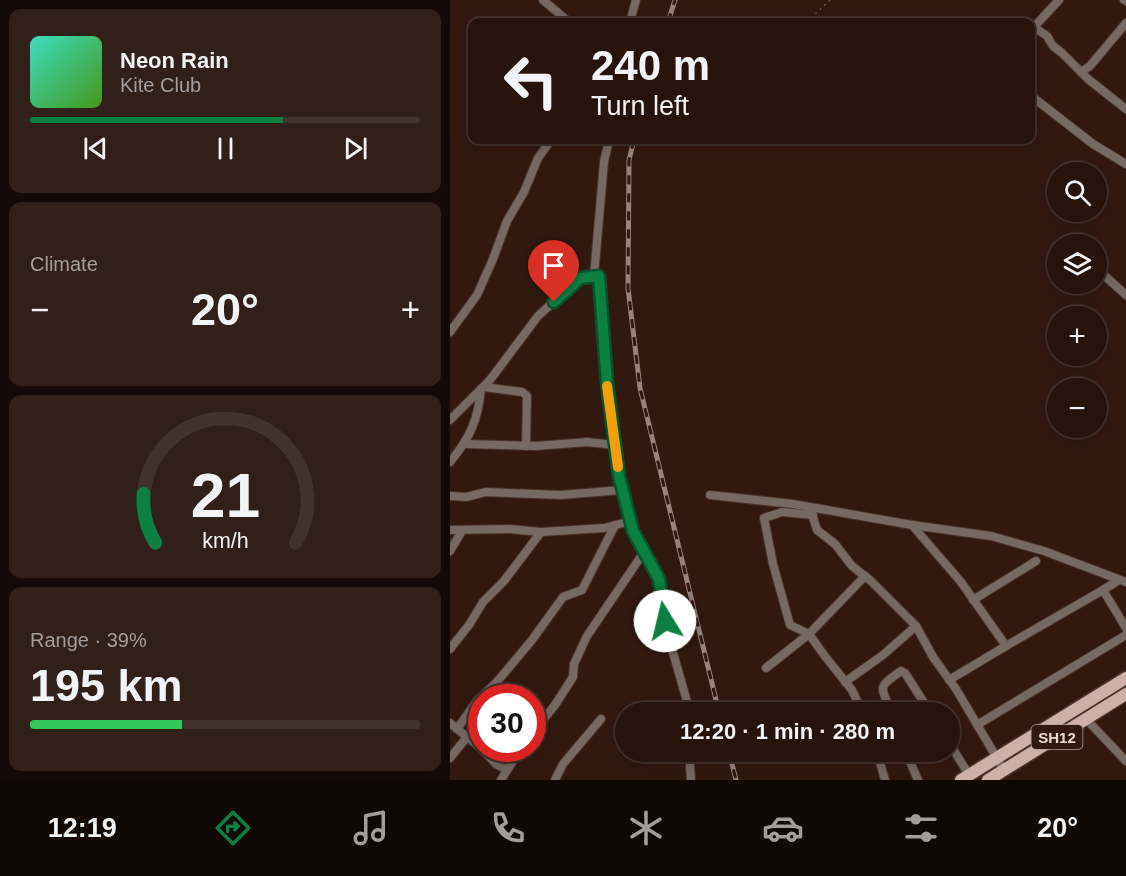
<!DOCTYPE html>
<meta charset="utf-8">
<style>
:root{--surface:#25130c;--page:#31201a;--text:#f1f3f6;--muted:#a39e9d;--line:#42322d;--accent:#0b8043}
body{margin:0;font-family:Arial,sans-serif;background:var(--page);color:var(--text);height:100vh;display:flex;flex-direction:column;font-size:22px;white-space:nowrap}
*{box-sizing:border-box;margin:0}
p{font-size:20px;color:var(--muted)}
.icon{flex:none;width:33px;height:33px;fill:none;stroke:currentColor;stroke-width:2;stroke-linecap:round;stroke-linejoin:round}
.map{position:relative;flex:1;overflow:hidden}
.sheet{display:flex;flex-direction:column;gap:9px;padding:9px;background:#140a07;width:450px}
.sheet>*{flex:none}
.guide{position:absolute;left:18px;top:18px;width:567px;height:126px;border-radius:12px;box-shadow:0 3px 15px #0003,0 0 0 2px var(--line);background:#25130c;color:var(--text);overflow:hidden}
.tools{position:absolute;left:597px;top:162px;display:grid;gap:12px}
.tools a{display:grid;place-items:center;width:60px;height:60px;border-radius:50%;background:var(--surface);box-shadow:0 3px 15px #0003,0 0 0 2px var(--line);font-size:30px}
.speed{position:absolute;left:18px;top:684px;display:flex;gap:12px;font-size:30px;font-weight:700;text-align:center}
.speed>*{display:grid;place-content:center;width:78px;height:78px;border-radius:50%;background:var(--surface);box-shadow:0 3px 15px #0003,0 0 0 2px var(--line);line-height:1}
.speed .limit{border:9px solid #d22;background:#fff;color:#111}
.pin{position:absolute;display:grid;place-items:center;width:51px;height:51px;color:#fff;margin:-62px -26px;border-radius:50% 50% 50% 0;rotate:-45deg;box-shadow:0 0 6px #0007}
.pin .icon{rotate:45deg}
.me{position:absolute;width:66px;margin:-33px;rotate:351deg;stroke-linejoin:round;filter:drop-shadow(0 0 4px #0008)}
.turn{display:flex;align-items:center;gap:21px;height:126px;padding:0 24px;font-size:27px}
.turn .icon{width:78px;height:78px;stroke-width:2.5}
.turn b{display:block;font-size:42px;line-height:51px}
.big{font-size:45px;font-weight:700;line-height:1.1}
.sheet .tile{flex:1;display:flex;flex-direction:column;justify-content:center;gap:9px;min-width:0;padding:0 21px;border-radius:12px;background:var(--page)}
.sheet .dial{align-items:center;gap:0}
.dial svg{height:156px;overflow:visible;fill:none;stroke:var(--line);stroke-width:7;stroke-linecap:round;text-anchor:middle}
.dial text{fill:var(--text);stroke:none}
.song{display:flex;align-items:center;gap:18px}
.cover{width:72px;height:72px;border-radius:9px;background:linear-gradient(135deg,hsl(170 70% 55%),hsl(100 70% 35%))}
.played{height:6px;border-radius:3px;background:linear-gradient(90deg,var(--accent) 65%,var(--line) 65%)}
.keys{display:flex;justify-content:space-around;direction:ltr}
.heat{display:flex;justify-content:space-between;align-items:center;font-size:33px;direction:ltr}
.charge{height:9px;border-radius:4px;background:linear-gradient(90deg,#34c759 39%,var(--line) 0)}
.trip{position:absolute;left:165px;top:702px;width:345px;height:60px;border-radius:30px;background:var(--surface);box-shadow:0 3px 15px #0003,0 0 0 2px var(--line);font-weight:700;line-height:60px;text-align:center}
.tab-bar{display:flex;height:96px;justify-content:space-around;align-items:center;background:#0f0805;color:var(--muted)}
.tab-bar .icon{width:42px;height:42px}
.tab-bar .active{color:var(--accent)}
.tab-bar b{font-size:27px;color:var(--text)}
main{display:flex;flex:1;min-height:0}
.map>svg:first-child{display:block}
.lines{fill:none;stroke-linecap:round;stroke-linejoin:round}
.street-casing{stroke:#4b342b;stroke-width:10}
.primary-casing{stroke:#4b342b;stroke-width:15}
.path{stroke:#766159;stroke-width:1.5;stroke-dasharray:1.5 4.5;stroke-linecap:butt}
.street{stroke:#766863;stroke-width:8}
.primary{stroke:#cdb0a7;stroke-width:12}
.rail-casing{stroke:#98847d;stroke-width:5}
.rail{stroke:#311910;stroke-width:3;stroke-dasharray:9;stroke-linecap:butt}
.route-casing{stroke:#07532c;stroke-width:15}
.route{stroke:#0b8043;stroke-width:10}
.slow{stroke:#f59e0b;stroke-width:10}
.labels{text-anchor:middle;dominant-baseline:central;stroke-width:6;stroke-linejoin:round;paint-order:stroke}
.shield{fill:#311910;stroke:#b29f98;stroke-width:1.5}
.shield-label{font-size:15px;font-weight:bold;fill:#e9d8d2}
</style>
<main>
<section class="sheet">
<div class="tile">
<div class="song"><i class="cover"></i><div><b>Neon Rain</b><p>Kite Club</p></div></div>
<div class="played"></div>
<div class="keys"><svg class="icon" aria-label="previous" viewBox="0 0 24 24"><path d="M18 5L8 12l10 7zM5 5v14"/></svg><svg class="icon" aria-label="pause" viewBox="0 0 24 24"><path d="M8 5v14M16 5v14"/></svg><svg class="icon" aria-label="next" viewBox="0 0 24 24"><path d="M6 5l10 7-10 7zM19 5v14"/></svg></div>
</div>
<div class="tile"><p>Climate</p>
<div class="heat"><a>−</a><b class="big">20°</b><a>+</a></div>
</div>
<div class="tile dial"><svg viewBox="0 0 100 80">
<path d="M14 69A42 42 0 1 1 86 69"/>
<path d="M14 69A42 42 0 0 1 8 44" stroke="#0b8043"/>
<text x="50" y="56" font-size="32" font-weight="700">21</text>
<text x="50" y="72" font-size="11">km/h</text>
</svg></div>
<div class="tile"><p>Range · 39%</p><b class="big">195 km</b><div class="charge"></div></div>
</section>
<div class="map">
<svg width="676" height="780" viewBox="0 0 676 780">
<rect width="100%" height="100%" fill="#311910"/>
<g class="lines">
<defs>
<g id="street">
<polyline points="93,0 119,22"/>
<polyline points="609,0 584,27 597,36 603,46 612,53 638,79 676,109"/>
<polyline points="674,0 676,1"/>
<polyline points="180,22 186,0"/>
<polyline points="631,72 640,66 676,23"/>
<polyline points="580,95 643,144 676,164"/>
<polyline points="144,276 154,162 159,140"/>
<polyline points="656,277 676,295"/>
<polyline points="0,332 27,295 43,259 57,221 74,192 88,158 101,140"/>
<polyline points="34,387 72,392 77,396 76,446"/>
<polyline points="0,420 40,380 88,316 130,278 149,276 157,383 169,476 183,531 209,579 212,607 218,635 240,712"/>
<polyline points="15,444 86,446 137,442 165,445"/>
<path d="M0,462c20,-24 28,-42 31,-73"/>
<polyline points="260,495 343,504 462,525 541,536 594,551 676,582"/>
<polyline points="0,496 16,497 36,492 111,495 172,490"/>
<polyline points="360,508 367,530 385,544 402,566 421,581 466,626 483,657 506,689 554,770"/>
<polyline points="363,515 332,512 314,518 323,564 340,625 359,634 374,655 402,690 412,712"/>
<polyline points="462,525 511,582 556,646 653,590"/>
<polyline points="0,530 60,529 91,532 154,528 181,521"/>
<polyline points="0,551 12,531"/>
<polyline points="669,580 653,590 676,628"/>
<polyline points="523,600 586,561"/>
<polyline points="0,649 19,625 33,602 54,581 91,532"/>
<polyline points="316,668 359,634 415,576"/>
<polyline points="499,680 556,646"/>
<polyline points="395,682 433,655 466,626"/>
<path d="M441,712c-10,-27 -15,-23 10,-41l4,2 25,39"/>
<polyline points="636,719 676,761"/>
<polyline points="0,723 32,749 46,764 57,770"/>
<polyline points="527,725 676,635"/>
<polyline points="7,729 27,701 46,683 82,640 113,597 132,590 165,525"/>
<polyline points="82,734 105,705 123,677 124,664 137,636 194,552"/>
<polyline points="500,744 519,775"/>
<polyline points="239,752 241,780"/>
<polyline points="427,752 435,780"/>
<polyline points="456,752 468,780"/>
<polyline points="0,758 17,737"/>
<polyline points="51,780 71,748"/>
<polyline points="105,780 113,764 151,719"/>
</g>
<g id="primary">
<polyline points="511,780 676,678"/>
<polyline points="538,780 676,694"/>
</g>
</defs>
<use href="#street" class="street-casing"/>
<use href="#primary" class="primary-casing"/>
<polyline class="path" points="357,22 380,0"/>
<use href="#street" class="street"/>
<use href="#primary" class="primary"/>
<defs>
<g id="rail">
<polyline points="218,22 225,0"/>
<polyline points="184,140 179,160 178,288 190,388 269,712"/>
<polyline points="279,752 286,780"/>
</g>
</defs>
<use href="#rail" class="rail-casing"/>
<use href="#rail" class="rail"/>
</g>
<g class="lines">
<defs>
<polyline id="route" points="104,302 130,278 149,276 157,383 169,476 183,531 209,579 215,621"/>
</defs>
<use href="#route" class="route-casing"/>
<use href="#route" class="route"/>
<polyline class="slow" points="157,386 168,467"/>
</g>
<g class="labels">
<rect class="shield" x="581.5" y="725" width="51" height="24" rx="4.5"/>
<g class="shield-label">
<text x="607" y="737">SH12</text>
</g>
</g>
</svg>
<div class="tools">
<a><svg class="icon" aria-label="search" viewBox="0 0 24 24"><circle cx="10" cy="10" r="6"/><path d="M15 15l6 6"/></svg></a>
<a><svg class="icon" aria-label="layers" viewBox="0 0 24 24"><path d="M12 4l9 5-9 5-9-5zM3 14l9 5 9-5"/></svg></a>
<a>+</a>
<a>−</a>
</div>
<div class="speed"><div class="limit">30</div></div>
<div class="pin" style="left:104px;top:302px;background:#d93025"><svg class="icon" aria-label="arrive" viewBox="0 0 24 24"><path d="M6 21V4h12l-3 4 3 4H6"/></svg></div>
<svg class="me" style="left:215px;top:621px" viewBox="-20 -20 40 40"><circle r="19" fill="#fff"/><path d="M0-13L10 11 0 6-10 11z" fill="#0b8043"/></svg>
<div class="trip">12:20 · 1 min · 280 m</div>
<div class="guide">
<div class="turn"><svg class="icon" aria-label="left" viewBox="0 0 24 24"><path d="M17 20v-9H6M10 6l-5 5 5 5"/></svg><div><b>240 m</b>Turn left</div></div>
</div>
</div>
</main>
<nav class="tab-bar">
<b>12:19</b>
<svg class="icon active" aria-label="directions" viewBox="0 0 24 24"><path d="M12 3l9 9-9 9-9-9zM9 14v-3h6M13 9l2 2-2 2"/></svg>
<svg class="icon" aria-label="music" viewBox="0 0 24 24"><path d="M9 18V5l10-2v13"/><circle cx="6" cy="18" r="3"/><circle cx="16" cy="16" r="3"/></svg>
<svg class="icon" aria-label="phone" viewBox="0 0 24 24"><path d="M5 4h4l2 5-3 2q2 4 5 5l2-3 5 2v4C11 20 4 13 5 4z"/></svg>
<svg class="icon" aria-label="climate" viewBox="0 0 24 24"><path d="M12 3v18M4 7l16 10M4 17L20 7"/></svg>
<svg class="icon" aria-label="car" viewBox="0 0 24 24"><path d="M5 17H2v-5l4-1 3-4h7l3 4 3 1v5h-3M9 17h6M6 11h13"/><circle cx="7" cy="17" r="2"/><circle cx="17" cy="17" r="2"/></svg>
<svg class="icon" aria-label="filters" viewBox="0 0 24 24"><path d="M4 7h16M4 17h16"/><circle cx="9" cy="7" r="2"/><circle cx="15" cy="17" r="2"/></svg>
<b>20°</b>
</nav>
